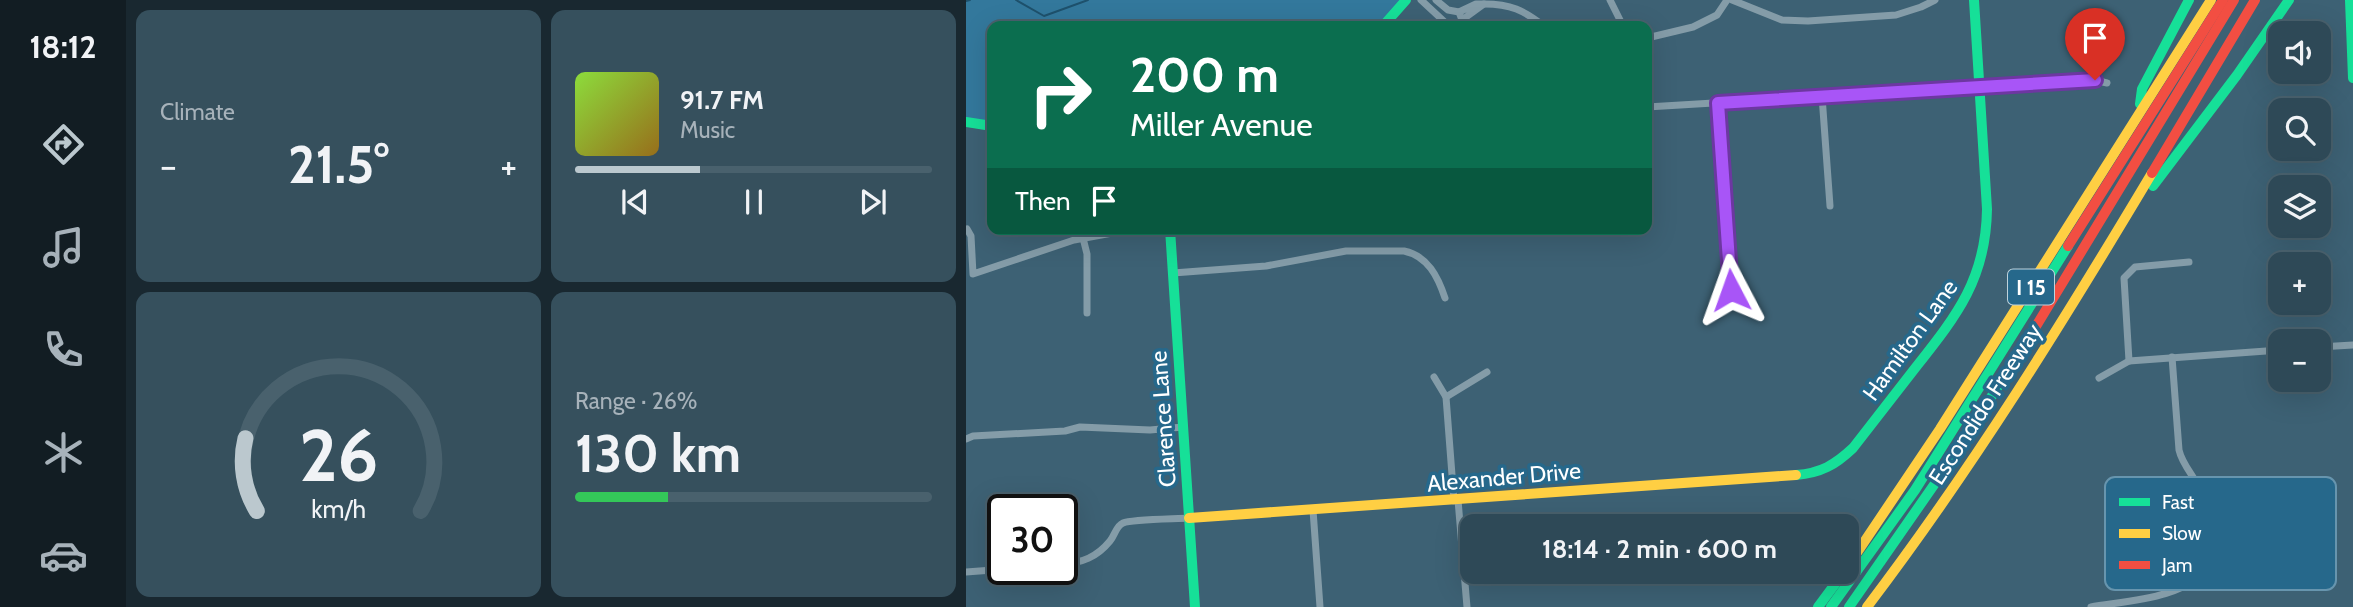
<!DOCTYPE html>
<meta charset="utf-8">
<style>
:root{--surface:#2e4957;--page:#36505d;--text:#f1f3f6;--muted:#a7b2ba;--line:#49616d;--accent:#bbc8ce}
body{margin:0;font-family:Cabin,sans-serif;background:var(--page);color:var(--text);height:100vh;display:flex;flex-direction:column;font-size:26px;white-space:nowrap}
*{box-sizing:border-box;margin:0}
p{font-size:23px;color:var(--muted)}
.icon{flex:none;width:38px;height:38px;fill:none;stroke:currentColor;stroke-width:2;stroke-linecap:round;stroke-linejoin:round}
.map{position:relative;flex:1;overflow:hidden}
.side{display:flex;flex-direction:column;gap:10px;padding:10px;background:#192830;width:840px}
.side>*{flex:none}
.guide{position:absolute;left:21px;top:21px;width:665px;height:214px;border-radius:14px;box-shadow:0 7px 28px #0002,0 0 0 2px var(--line);background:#0b6e4f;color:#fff;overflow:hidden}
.buttons{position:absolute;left:1302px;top:21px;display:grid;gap:14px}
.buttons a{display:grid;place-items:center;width:63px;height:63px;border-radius:14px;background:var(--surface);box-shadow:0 7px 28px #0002,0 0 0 2px var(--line);font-size:35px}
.speed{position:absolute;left:21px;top:494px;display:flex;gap:14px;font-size:35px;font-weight:700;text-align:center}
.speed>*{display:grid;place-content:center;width:91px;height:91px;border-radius:50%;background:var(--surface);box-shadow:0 7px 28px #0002,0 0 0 2px var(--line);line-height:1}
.speed .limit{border:4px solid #111;border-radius:10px;background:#fff;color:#111}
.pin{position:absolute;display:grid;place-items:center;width:60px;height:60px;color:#fff;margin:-72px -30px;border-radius:50% 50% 50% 0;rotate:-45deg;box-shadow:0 0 7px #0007}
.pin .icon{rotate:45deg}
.me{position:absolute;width:77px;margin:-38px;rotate:356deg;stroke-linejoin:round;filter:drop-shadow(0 0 5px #0008)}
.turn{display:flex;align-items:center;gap:24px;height:147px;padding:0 28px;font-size:32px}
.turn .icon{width:91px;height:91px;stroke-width:2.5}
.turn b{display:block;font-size:49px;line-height:60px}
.then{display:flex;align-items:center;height:66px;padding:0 28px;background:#0003;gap:14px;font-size:26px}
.big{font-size:52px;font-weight:700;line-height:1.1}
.side .tile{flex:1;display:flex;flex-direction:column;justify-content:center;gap:10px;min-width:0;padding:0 24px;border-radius:14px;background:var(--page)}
.side .dial{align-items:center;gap:0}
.dial svg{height:182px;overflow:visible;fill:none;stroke:var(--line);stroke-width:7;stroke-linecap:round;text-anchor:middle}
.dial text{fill:var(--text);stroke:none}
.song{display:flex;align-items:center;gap:21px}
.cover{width:84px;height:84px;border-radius:10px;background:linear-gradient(135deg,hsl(90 70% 55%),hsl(40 70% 35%))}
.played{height:7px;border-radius:4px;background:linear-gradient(90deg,var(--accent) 35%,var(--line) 35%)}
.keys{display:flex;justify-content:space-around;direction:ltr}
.heat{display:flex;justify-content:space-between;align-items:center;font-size:38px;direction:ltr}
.charge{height:10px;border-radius:5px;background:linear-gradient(90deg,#34c759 26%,var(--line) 0)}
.side .tiles{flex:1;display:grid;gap:10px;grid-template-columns:repeat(2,1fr)}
.trip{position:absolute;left:494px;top:514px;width:399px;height:70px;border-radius:14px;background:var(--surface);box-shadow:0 7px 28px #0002,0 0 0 2px var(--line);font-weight:700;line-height:70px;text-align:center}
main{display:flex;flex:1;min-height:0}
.tab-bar{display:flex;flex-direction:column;width:126px;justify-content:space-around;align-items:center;background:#121d23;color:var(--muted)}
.tab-bar .icon{width:49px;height:49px}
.tab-bar .selected{color:var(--accent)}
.tab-bar b{font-size:32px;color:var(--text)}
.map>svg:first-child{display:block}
.green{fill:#33789c}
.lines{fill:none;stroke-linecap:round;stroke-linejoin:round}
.stream{stroke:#1e516c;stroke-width:2}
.street{stroke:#849ca8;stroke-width:7}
.fast{stroke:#16e098;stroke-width:10}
.slow{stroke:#ffcf43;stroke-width:10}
.jam{stroke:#f24e42;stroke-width:10}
.route-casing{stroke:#6d37a1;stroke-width:18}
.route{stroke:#a855f7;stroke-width:12}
.labels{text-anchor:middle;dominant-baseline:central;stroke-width:7;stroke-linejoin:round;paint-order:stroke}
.shield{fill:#26688b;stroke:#bed2dc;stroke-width:2}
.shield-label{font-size:21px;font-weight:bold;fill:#fff}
.street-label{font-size:23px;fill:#fff;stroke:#26688b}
.key{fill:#26688b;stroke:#6795ae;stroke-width:2}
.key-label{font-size:19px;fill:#fff}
</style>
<main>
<nav class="tab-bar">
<b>18:12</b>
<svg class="icon selected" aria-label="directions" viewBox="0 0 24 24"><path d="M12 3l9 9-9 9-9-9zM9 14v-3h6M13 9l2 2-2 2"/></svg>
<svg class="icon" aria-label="music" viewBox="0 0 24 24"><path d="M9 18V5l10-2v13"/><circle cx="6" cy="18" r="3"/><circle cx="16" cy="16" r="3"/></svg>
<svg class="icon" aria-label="phone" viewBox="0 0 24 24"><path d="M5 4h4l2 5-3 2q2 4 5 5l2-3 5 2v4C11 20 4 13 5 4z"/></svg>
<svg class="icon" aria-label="climate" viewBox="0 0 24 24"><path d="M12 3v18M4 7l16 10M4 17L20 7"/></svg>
<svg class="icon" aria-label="car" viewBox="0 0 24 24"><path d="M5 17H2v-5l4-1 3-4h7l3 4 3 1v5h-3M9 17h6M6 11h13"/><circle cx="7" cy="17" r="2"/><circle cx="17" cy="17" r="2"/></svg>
</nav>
<section class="side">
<div class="tiles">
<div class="tile"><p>Climate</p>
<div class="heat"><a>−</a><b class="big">21.5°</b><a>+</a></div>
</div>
<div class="tile">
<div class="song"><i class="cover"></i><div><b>91.7 FM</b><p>Music</p></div></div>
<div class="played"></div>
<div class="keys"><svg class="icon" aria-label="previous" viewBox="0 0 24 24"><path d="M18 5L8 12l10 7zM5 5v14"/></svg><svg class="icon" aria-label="pause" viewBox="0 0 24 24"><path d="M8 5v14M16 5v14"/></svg><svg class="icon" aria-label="next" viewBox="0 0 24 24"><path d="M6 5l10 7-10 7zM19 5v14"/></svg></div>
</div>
<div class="tile dial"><svg viewBox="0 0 100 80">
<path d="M14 69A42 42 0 1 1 86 69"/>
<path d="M14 69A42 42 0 0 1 9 37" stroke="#bbc8ce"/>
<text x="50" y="56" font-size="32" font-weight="700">26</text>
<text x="50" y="72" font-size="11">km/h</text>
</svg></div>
<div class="tile"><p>Range · 26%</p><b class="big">130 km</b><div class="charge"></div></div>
</div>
</section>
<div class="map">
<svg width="1387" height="607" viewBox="0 0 1387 607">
<rect width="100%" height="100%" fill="#3d6174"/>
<polygon class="green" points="0,0 440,0 417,26 26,26 26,126 0,122"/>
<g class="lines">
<g class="stream">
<polyline points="50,0 78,16 122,0"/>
<polyline points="0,1 4,0"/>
</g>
<g class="street">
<polyline points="455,0 483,26"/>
<polyline points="470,0 482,10 493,12 496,20 492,26"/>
<polyline points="644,0 657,26"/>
<polyline points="766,0 816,20 842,21 930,15 955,7 969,0"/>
<path d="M518,4c27,0 39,6 60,22"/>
<polyline points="493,12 510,4 518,4 496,20"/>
<polyline points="681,38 727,27 751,15 761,0"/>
<polyline points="856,96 864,206"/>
<polyline points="752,103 765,290 760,309"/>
<polyline points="681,107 1129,80 1141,83"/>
<polyline points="1,229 5,236 7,274 108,240 168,229"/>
<polyline points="117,238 121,254 121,313"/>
<path d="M207,273l93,-7 80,-15h58c24,5 34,26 41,47"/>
<polyline points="1353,347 1387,345"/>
<polyline points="1163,361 1158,278 1169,267 1223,262"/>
<polyline points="468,377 480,397 488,501"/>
<polyline points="1133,378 1163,361 1314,350"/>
<polyline points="480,397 521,372"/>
<polyline points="0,439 7,436 99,431 114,427 184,430 217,427"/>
<polyline points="492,500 501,607"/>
<polyline points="347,510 354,607"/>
<path d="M96,564c20,-1 35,-7 48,-23 5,-6 6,-15 13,-18 9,-4 53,-4 66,-5"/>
<polyline points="0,572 40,569"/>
<path d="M1125,607c32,-6 97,-8 114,-40 7,-13 3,-29 1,-43 0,-8 0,-18 -3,-26 -4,-18 -20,-30 -24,-48l-7,-93"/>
</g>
<g class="fast">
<polyline points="1384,0 1387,78"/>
<polyline points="417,26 440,0"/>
<polyline points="1174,104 1176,89 1223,0"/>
<polyline points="0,122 26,126"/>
<polyline points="1187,186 1271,75 1323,0"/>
<polyline points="204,229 229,607"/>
<path d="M830,475c25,-2 39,-10 57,-27 21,-27 42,-54 63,-81 41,-52 70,-88 71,-158l-13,-209"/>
<polyline points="852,607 878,572"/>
<polyline points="865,607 949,490 1102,246"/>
<polyline points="883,607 986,459 1069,328"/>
</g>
<g class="slow">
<polyline points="223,518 830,475"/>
<polyline points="880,569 974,429 1245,0"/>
<path d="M901,607c105,-138 196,-285 285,-434"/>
</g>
<g class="jam">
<polyline points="1186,173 1289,0"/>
<polyline points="1102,246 1257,0"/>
<polyline points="1069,328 1268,0"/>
</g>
</g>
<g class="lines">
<defs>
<polyline id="route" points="765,290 752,103 1129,80"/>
</defs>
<use href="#route" class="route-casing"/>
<use href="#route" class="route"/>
</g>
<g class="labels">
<rect class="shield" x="1042" y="269.5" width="46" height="35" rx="5"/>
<g class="shield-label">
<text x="1065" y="287">I 15</text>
</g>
<g class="street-label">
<text transform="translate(944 340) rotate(-54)">Hamilton Lane</text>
<text transform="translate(1019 404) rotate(-57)">Escondido Freeway</text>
<text transform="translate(197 419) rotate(-94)">Clarence Lane</text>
<text transform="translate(538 477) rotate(-5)">Alexander Drive</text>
</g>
</g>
<rect x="1139" y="477" width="231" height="113" rx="10" class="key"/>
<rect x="1153" y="498" width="31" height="8" fill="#16e098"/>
<rect x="1153" y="529" width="31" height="9" fill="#ffcf43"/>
<rect x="1153" y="561" width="31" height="8" fill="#f24e42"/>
<g class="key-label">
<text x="1196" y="509">Fast</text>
<text x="1196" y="540">Slow</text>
<text x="1196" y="572">Jam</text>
</g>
</svg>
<div class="buttons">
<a><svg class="icon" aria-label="sound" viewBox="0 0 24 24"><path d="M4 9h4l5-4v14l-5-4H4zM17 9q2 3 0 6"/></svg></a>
<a><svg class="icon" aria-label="search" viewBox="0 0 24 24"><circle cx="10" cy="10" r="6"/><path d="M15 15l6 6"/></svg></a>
<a><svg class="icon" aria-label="layers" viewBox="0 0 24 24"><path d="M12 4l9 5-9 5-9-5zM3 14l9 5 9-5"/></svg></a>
<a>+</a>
<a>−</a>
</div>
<div class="speed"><div class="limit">30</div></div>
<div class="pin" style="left:1129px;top:80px;background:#d93025"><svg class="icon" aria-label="arrive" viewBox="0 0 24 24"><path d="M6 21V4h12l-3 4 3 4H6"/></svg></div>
<svg class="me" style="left:765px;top:290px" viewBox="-20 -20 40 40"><path d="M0-17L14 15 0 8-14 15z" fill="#a855f7" stroke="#fff" stroke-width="4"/></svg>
<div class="trip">18:14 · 2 min · 600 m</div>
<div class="guide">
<div class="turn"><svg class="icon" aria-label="right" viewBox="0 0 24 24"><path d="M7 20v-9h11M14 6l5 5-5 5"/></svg><div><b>200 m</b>Miller Avenue</div></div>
<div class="then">Then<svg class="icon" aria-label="arrive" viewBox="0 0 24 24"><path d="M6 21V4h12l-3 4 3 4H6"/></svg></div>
</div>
</div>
</main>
